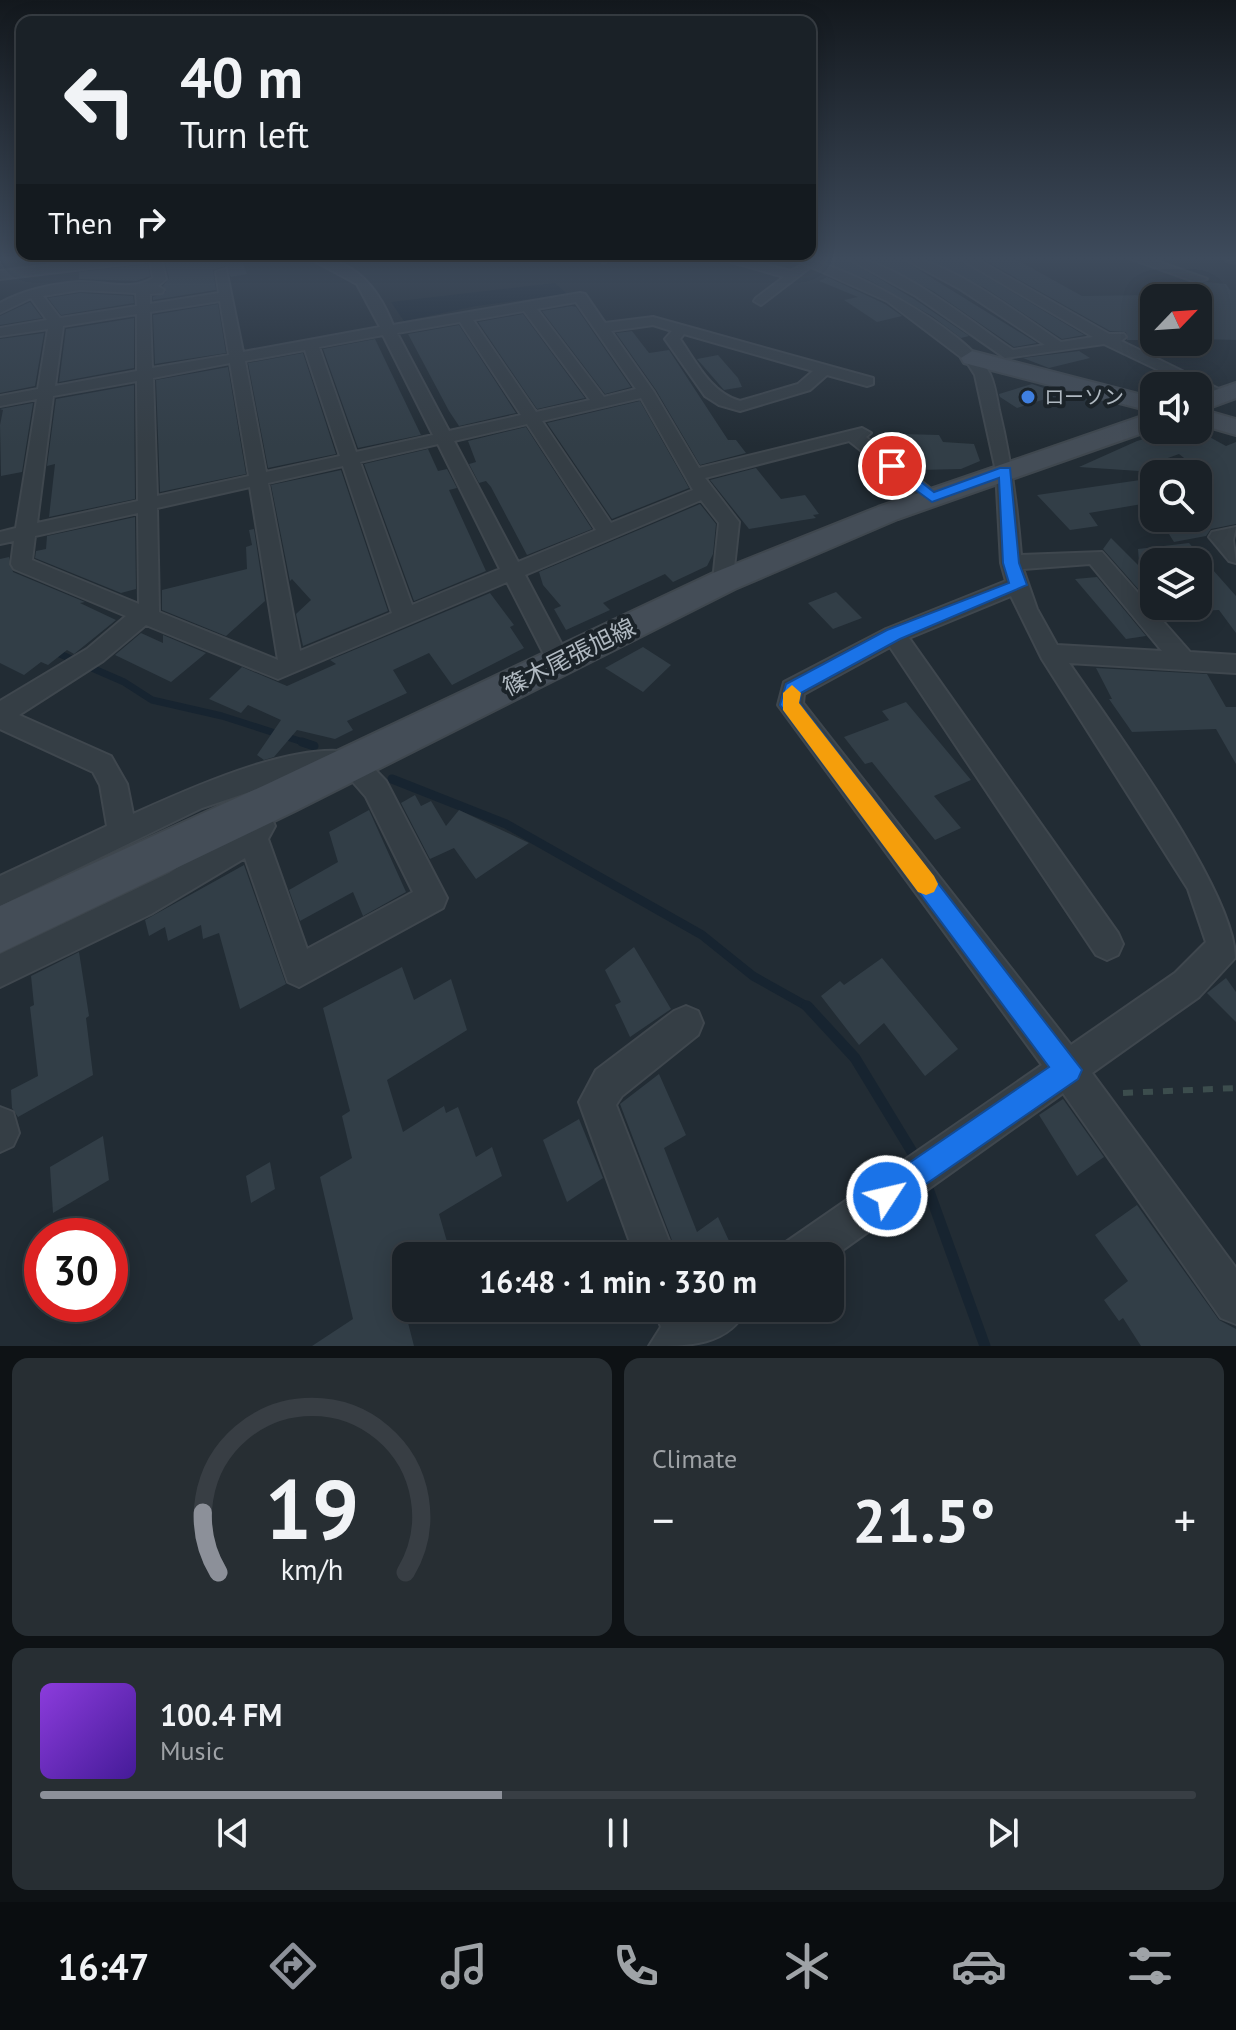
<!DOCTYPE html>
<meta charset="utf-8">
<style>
:root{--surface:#1a2127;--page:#272e33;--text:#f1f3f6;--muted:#9fa3a7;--line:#383e44;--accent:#8c9099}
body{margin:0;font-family:"PT Sans","Noto Sans JP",sans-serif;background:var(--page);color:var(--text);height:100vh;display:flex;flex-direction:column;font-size:30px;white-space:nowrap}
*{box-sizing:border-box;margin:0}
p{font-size:26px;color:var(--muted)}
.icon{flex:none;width:44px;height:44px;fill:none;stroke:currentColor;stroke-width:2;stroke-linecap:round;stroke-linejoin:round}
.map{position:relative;height:1346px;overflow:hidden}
.panel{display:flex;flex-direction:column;gap:12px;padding:12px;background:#0e1215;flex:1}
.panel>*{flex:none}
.banner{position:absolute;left:16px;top:16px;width:800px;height:244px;border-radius:16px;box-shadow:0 4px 20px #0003,0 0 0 2px var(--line);background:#1a2127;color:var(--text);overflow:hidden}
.needle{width:52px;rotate:65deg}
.controls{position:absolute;left:1140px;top:284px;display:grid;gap:16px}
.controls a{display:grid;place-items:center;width:72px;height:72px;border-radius:16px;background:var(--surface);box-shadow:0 4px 20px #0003,0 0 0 2px var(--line);font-size:40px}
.speed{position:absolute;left:24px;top:1218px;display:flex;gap:16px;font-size:40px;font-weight:700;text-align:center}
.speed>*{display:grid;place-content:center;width:104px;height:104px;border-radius:50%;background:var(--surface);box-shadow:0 4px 20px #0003,0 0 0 2px var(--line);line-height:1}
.speed .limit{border:12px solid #d22;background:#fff;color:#111}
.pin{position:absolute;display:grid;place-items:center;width:68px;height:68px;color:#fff;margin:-34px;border:4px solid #fff;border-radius:50%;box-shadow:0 2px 8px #0007}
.me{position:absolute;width:88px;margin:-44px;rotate:55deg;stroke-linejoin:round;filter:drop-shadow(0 0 6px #0008)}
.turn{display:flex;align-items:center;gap:28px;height:168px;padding:0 32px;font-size:36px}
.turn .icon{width:104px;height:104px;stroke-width:2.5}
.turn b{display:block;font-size:56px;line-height:68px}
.then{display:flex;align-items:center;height:76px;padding:0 32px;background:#0003;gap:16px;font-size:30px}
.big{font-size:60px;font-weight:600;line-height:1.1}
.panel .tile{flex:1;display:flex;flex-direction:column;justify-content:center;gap:12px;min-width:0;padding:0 28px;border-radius:16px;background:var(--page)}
.panel .dial{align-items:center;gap:0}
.dial svg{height:208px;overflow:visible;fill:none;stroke:var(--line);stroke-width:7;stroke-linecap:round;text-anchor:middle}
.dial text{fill:var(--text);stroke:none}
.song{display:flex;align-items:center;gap:24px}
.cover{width:96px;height:96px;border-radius:12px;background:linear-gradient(135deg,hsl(270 70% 55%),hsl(260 70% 35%))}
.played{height:8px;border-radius:4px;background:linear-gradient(90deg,var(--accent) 40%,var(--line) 40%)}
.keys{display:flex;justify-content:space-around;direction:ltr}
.heat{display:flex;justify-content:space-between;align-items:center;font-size:44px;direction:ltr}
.panel .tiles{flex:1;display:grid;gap:12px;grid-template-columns:1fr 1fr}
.tile:last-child{grid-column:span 2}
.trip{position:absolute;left:392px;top:1242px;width:452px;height:80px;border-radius:16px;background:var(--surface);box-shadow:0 4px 20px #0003,0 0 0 2px var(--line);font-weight:600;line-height:80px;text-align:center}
.menu{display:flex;height:128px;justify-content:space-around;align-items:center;background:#0a0d10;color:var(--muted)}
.menu .icon{width:56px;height:56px}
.menu .on{color:var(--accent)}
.menu b{font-size:36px;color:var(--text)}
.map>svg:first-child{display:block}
.water{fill:#172430}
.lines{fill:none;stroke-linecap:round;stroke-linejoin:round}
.stream-far2{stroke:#172430;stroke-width:7}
.stream-far1{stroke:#172430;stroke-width:9}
.stream{stroke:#172430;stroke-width:11}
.building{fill:#323e47}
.street-casing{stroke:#3f474e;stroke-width:4}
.secondary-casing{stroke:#3f474e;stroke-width:4}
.primary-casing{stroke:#3f474e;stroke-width:4}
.path{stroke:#3c4d4d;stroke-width:6;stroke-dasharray:10 10;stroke-linecap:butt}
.street{fill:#353e45;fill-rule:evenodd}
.secondary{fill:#444d57;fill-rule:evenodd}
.primary{fill:#535d65;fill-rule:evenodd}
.route{fill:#1a73e8;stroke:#114b97;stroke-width:2}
.slow{fill:#f59e0b}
.shop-dot{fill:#3f7fe0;stroke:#1b2329;stroke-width:3}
.labels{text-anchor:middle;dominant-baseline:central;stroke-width:8;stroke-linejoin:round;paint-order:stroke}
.far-poi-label{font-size:20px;fill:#b0b9c1;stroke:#1b2329;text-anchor:start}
.street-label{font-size:24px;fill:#b0b9c1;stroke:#1b2329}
</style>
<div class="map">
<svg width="1236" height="1346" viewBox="0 0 1236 1346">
<rect width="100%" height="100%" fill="#222c34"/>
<polygon class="water" points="555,283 567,294 476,306 404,321 391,302"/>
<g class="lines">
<polyline class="stream-far2" points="53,651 124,682 152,700 222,716 309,744"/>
<g class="stream-far1">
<polyline points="302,742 314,746"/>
<polyline points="392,779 506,824 702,935 753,976 810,1008"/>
</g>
<g class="stream">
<polyline points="807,1006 855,1058 917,1160"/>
<polyline points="926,1183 985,1346"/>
</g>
</g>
<g class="building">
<polygon points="164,257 241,257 247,274 231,277 225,266 213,270 216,290 153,300 153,297 166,292 163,286 169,278"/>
<polygon points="809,257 842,257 914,299 969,336 961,338 932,316 869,280"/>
<polygon points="865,257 898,257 1037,343 1014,347 933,291"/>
<polygon points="921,257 954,257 1084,335 1062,339 985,288"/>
<polygon points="979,257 1007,257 1019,261 1082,296 1154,295 1154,353 1140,340 1127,340 1126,332 1110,331"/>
<polygon points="148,264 150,276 136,281 79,279 79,272"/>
<polygon points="827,277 885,304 902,316 877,322 844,300 858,297 819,281"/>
<polygon points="1206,282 1226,284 1230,290 1236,290 1236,340 1198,339 1198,285"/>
<polygon points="80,293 133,296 134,303 61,315 48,298"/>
<polygon points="30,302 42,318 0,325 0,316"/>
<polygon points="218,304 226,353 155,364 153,315"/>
<polygon points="572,306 576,307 631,387 605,394 542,311"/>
<polygon points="523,314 585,398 537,409 478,322"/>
<polygon points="134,318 134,368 59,382 66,329"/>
<polygon points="459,325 516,413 459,426 449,411 408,334"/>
<polygon points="632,331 649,353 669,350 728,440 736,440 746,453 700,465 656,390 616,333"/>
<polygon points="44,333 35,386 0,393 0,339"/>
<polygon points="375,339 421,435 358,448 323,349"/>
<polygon points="1079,351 1090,358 1049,368 1023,358"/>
<polygon points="303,353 336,454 268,468 248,363"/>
<polygon points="718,355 738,378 742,387 724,390 697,359"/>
<polygon points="228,367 246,474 160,492 156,380"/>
<polygon points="1032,384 1061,394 1017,408 1000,397 999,394"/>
<polygon points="134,385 135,499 49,517 55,464 47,466 56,399"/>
<polygon points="640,401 689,488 612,519 547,423"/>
<polygon points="33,403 22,472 1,476 0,425 3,410 0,409"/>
<polygon points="526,427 592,529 527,555 491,487 486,481 479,483 469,464 476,462 468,441"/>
<polygon points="1174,430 1186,430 1197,437 1204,434 1226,446 1236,442 1236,524 1211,529 1206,536 1174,542 1159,518 1198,518 1198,469 1179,454 1154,463 1154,472 1079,467 1137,441"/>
<polygon points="901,434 939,435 943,442 974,444 980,461 961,469 919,470"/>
<polygon points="428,449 438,471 447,469 457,488 449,490 486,571 414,601 364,464"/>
<polygon points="756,468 781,499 805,495 819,514 813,515 816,518 749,529 710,480"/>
<polygon points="341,470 388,611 303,646 296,614 311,600 292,579 290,581 271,485"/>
<polygon points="1154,478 1154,502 1089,513 1098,526 1070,530 1037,495"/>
<polygon points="700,504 716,524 713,554 707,566 673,582 665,574 603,603 610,610 566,630 554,609 561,606 543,585 539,572"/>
<polygon points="135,517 136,589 121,593 35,558 36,551 46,549 47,536"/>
<polygon points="254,529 265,601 226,636 162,610 162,590 247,569 246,547 252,545 249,530"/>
<polygon points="1111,538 1154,581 1154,606 1178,606 1185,613 1162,616 1103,549"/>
<polygon points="1189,543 1236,596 1236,633 1219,610 1198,611 1198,562 1139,562 1138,549"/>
<polygon points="9,557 13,572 85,602 80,603 116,620 74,654 67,650 48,665 41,662 24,675 0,663 0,559"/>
<polygon points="1097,577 1146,636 1126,639 1075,579"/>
<polygon points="836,592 862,618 833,629 808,603"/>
<polygon points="490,593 514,625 510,627 524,648 452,685 429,653 393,670 407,693 347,721 353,730 335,739 297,730 274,757 264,760 257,755 281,720 248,705 241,713 209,699 242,667 287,686 336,664 330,660"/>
<polygon points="141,633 163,643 163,635 206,653 171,682 115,655"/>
<polygon points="643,647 671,665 643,692 605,668"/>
<polygon points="1096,668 1207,674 1226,707 1236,707 1236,764 1216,729 1132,732 1109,699 1112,699"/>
<polygon points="906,702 971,780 934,796 961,828 935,840 872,762 865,764 844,737 889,720 882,711"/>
<polygon points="415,795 421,806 431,801 446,826 459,810 529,843 476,879 454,848 430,859 401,803"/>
<polygon points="369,810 406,892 363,916 353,892 300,921 289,890 338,862 329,832"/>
<polygon points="244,865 286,984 240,1009 219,933 203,939 201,925 168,941 165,927 149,936 145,920"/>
<polygon points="634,947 671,1009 630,1037 615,1005 621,1002 605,970"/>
<polygon points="79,952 89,1016 86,1018 93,1075 18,1117 12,1108 11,1090 38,1076 30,1007 34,1005 31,976"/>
<polygon points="882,958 958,1049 925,1076 884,1023 859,1045 821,996 840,981 844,985"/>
<polygon points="402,967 414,1000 451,979 467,1030 387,1080 403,1132 444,1106 446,1113 458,1107 476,1157 492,1147 502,1176 439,1214 448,1245 432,1256 406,1256 406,1273 397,1280 414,1346 312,1346 353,1319 320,1177 352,1158 342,1116 350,1111 323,1008"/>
<polygon points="1226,978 1236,992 1236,1022 1207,993"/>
<polygon points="659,1074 686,1135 664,1148 697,1232 718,1217 736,1256 678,1256 620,1104"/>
<polygon points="1063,1099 1104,1157 1077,1176 1039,1115"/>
<polygon points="579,1119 603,1178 567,1202 543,1140"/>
<polygon points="103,1136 109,1180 53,1213 50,1167"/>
<polygon points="270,1162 275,1189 251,1203 246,1176"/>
<polygon points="1137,1205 1219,1320 1236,1329 1236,1346 1141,1346 1123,1318 1119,1321 1104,1300 1128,1281 1095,1235"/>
</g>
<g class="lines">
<defs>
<g id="street">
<path d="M121,257h40l5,22 -8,7 6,4 -2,3 -12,1v10l69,-11 -3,-21 10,-3 17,83 137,-25 -23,-43 -50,-27c45,0 70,28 86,68l187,-32 5,1 20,29 48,-6 220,61v6l-6,2 -40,-11 -17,15 -70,21 -21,-6 -14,-9 -40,-57 7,-8 -19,-6 -42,6 43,61 45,76 163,-40 9,5 -5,4 75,60 -2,4h-14l-76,-60 -144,37 34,44 -7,64 -8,2 -11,-7 6,-58 -18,-23 -176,75 46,87 -4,6h-16l-44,-86 -229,97 -132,-54 -43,36 -84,54 92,41 16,28 6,30c53,-24 172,-79 228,-59l25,26 61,117 -4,10 -144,79 -11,-5 -43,-124 -94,56 -151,73v-33l169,-81 92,-60 10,4 4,9 -7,13 39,110 106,-57 -47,-95 -20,-23h-43l-101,34 -202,98v-30l107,-50 -7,-41 -7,-13 -93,-43v-28l87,-52 39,-33 -112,-47 -3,-5 3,-23 -14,3v-12l16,-4 21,-129 -37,7v-10l38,-7 10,-60 -48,7v-8l47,-8 -16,-22 -31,15v-10c24,-13 51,-19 79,-21 25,-1 53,10 74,-4l-3,-17 -150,18v-8zM80,290l56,3 1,13 -77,12 -17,-22zM220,301l9,54 -77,13 -2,-56zM576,302l60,87 -32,8 -67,-88zM524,311l66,89 -54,12 -63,-92zM137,314v57l-82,15 8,-60zM460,322l61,93 -72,16 -52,-98zM684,334l129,37 -15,13 -58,17c-29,-8 -44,-39 -60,-62zM383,335l50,100 -77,17 -37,-105zM305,350l35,106 -74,16 -21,-111zM230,363l19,113 -92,20 -4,-118zM137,381l1,120 -101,22 16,-127zM641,398l52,92 -82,33 -69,-102zM527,424l69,106 -78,32 -64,-121zM438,444l62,125 -88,36 -52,-143zM343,466l49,147 -92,38 -32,-168zM250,487l28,173 -119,-48 -2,-104zM138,513l1,91 -107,-44 3,-24z"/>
<polygon points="598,257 612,257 603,263"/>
<polygon points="714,257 735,257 791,271 802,265 808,269 761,305 754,301 756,298 784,277"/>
<path d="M789,257c47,0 181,74 201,117 5,11 7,25 9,36 12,49 18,95 22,145l81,-3 88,100 46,3v18l-167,-10c41,60 167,229 166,295l-36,39 -107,76 144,195v56l-15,-6 -158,-225 -233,166v-3h-50l6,-14 256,-177 -264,-360 6,-23 102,-53 120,-48 -5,-18 -5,-92 -21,-96 -9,-14 -79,-60zM1090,564l72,87 -105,-6 -20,-36 -14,-40zM1011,596l31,63 146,230 18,53 -31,31 -104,72 -268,-342 1,-9 86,-47 206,308 11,5 11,-5 5,-11 -5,-11 -209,-295z"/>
<path d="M845,257c46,0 128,66 168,93l32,-5 -85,-56 -59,-32c44,0 122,60 160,85l32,-5 -136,-80h16l136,77h15l2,3 -5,4 110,54 -14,3 -113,-54 -99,14 -89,-62z"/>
<polygon points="1126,257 1145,257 1207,279 1196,282"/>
<polygon points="1236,527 1233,540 1236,563 1229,561 1209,537 1212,532"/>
<polygon points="686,1006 698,1011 703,1023 698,1035 622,1096 616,1105 675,1256 635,1256 579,1102 596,1070 674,1011"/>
<polygon points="0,1107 13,1112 19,1133 13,1146 0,1152"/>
<path d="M654,1308h93c-18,38 -58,38 -98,38l12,-19z"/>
</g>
<g id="secondary">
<polygon points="972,351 1154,398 1154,412 964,363 961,358"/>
<polygon points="1236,383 1236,398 1204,410 1236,419 1236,435 1198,424 1198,396"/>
<polygon points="1154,412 1154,429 898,519 735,589 295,811 0,953 0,906 265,785 713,573 878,507"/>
</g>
<polygon id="primary" points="1224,257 1236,257 1236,263 1227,261"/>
</defs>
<use href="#street" class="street-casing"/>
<use href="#secondary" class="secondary-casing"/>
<use href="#primary" class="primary-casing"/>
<polyline class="path" points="1123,1093 1236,1088"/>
<use href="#street" class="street"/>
<use href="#secondary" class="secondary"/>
<use href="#primary" class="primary"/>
</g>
<linearGradient id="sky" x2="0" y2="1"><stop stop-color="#13181d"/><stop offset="0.58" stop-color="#3e4b5c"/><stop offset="1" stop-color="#3e4b5c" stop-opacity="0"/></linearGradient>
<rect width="1236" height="446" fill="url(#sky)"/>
<polygon class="route" points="887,463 897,463 934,492 1000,468 1010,468 1019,563 1027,585 900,639 801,693 799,703 1082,1070 1078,1079 887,1211 877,1206 872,1196 877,1185 1049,1067 780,705 786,684 887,630 1009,583 1003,563 999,478 932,502 887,469"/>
<polygon class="slow" points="792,685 801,693 799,703 934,876 938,884 934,892 926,895 918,892 783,710 783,693"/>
<circle class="shop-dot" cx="1028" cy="397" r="8"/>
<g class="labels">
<g class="far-poi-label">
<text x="1044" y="397">ローソン</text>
</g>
<g class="street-label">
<text transform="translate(569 657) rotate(-26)">篠木尾張旭線</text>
</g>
</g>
</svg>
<div class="controls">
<a><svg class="needle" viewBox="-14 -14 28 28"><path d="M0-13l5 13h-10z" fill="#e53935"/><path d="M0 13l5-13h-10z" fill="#9fa3a7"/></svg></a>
<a><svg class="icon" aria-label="sound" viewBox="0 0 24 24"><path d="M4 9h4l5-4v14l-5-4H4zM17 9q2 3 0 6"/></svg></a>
<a><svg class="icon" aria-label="search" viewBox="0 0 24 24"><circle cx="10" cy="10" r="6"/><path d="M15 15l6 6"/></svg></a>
<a><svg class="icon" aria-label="layers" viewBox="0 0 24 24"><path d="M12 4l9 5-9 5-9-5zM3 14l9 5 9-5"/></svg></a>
</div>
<div class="speed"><div class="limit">30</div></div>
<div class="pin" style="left:892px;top:466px;background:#d93025"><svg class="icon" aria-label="arrive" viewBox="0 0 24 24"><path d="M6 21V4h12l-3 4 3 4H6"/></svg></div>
<svg class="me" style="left:887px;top:1196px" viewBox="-20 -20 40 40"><circle r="17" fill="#1a73e8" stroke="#fff" stroke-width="3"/><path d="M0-11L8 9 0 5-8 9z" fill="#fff"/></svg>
<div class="trip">16:48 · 1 min · 330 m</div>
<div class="banner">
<div class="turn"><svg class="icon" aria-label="left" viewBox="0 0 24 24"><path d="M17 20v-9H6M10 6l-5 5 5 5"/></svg><div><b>40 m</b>Turn left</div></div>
<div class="then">Then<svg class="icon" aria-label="right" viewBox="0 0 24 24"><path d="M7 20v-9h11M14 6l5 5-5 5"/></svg></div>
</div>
</div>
<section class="panel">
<div class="tiles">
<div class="tile dial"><svg viewBox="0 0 100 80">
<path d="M14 69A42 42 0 1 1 86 69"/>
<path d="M14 69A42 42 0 0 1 8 46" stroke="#8c9099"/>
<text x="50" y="56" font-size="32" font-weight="700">19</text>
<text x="50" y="72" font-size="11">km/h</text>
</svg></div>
<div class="tile"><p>Climate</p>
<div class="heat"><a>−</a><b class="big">21.5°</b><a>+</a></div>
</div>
<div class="tile">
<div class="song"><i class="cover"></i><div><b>100.4 FM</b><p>Music</p></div></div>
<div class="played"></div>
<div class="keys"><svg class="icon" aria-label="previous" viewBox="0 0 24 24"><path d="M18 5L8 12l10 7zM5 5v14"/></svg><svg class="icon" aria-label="pause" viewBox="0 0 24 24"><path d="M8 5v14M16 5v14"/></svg><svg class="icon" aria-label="next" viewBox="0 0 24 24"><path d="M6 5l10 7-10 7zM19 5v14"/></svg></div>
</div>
</div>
</section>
<nav class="menu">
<b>16:47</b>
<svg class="icon on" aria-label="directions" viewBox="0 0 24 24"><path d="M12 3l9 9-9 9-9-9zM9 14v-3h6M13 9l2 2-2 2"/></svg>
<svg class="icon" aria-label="music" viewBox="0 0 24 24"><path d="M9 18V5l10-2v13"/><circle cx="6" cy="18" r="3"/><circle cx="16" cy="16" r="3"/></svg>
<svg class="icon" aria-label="phone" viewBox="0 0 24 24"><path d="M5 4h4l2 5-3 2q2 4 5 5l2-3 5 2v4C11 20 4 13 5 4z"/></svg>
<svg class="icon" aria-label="climate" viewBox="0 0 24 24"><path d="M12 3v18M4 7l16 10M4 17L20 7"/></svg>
<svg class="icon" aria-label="car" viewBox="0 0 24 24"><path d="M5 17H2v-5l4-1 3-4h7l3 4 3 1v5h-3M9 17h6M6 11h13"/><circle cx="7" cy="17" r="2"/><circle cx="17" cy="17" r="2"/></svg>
<svg class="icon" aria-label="filters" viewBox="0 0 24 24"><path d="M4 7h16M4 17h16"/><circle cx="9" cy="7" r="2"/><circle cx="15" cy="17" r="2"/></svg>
</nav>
